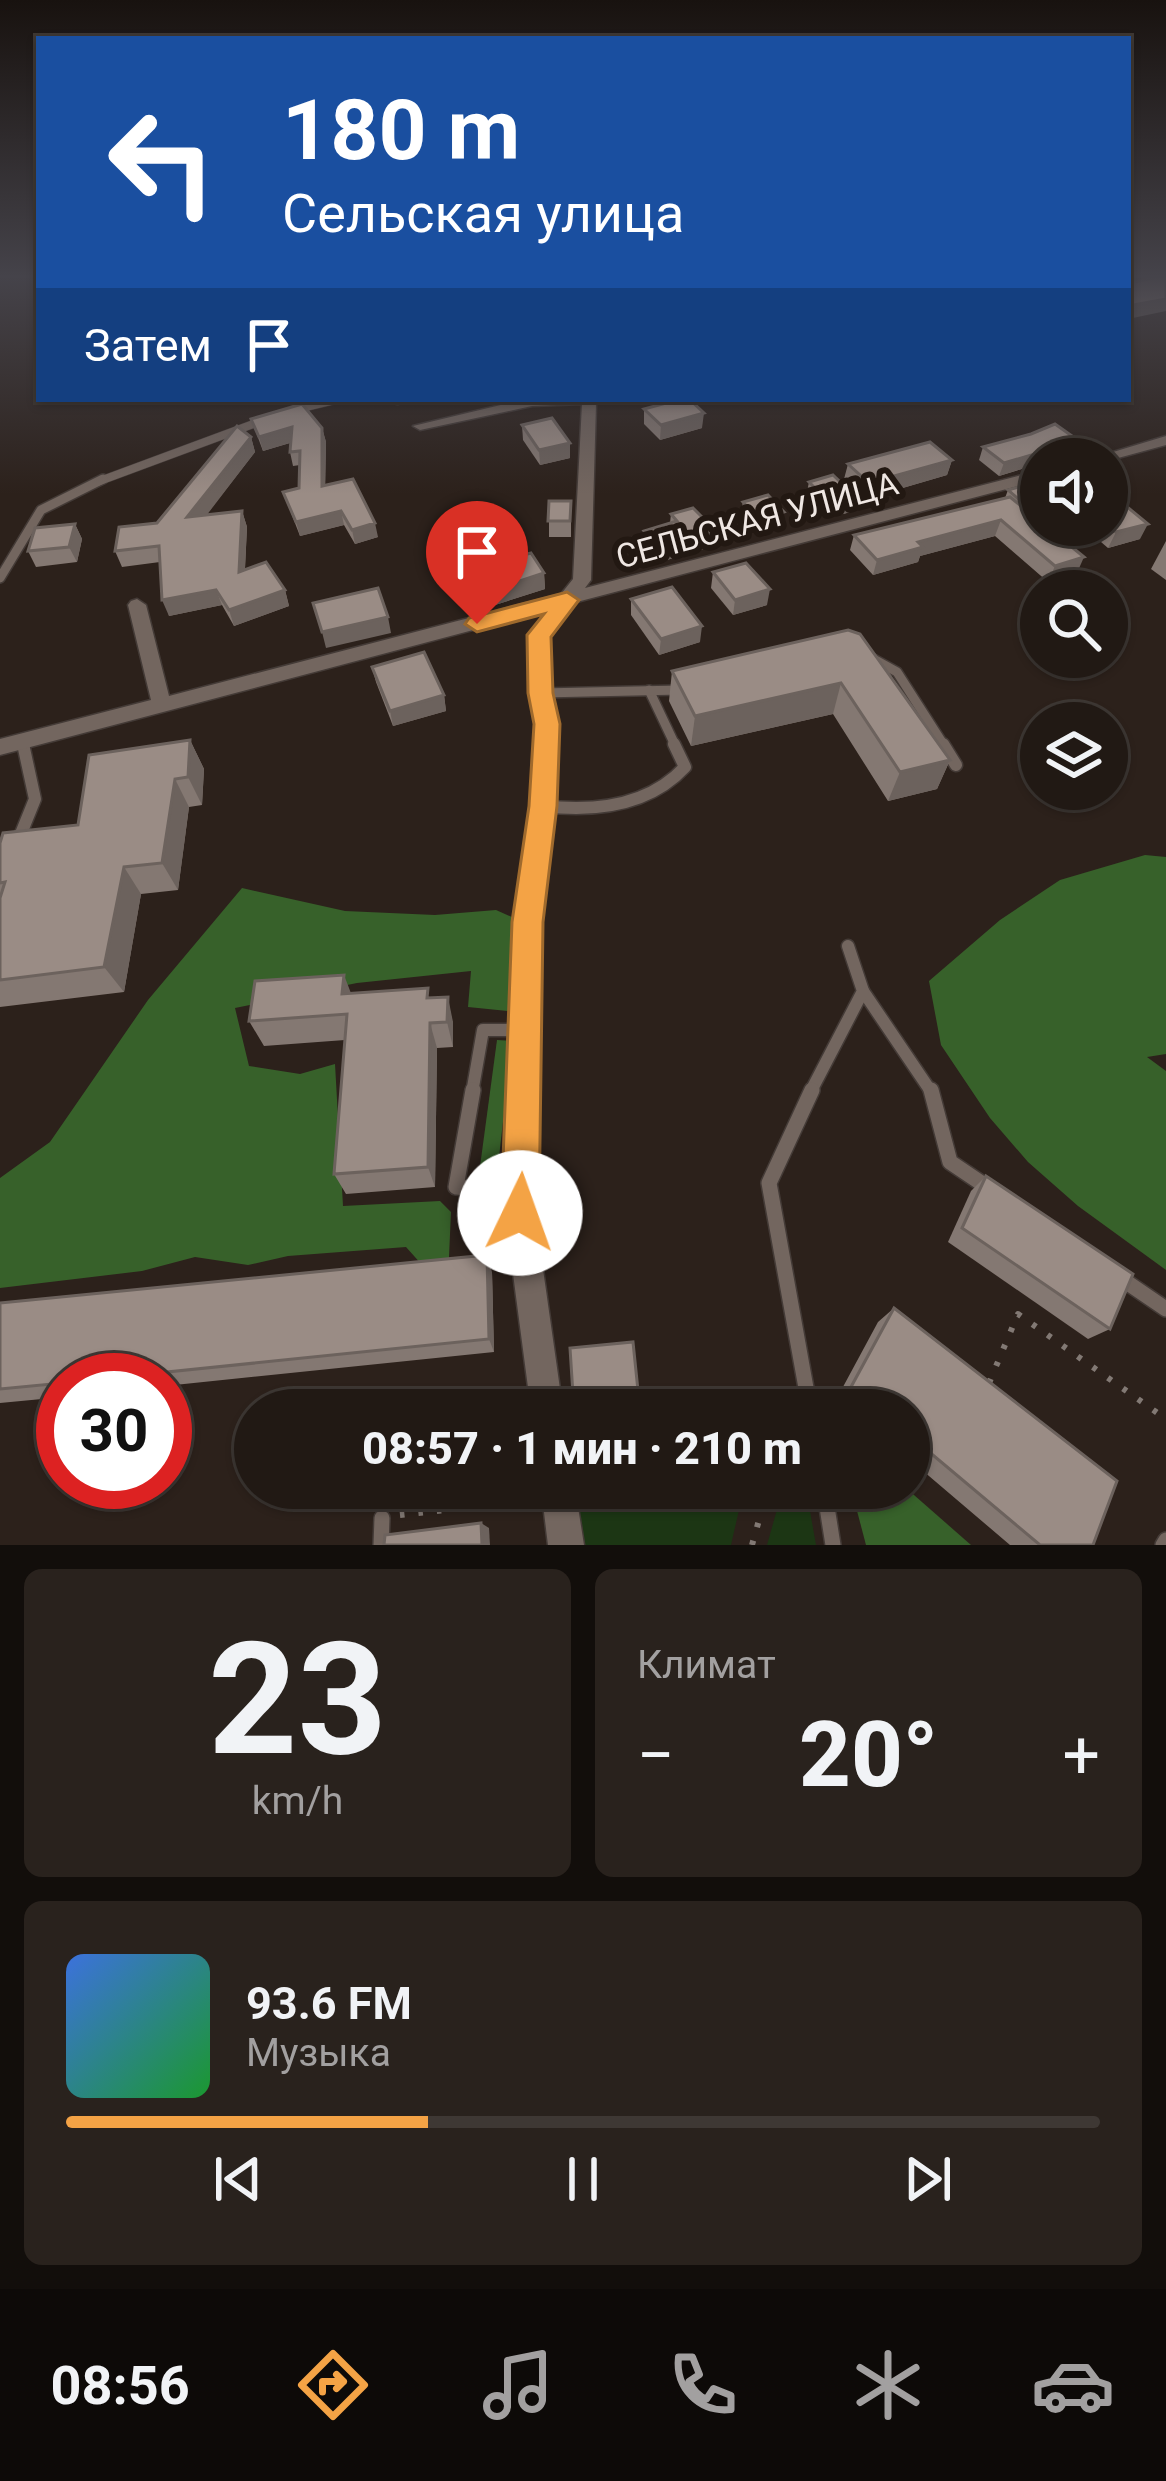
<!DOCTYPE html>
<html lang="ru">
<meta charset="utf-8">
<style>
:root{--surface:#211914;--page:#29221d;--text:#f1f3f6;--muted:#a2a0a0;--line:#3e3834;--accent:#f4a345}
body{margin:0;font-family:Roboto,sans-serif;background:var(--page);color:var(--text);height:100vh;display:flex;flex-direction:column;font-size:45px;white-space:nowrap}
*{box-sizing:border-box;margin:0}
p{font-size:39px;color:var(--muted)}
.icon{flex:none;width:66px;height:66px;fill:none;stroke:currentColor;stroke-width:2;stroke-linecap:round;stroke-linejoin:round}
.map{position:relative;height:1545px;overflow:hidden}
.drawer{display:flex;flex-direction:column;gap:24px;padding:24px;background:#120e0b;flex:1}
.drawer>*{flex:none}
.guide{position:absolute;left:36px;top:36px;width:1095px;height:366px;border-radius:0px;box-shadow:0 3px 9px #0004,0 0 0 3px var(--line);background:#1a4fa0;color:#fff;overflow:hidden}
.tools{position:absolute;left:1020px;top:438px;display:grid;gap:24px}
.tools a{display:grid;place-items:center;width:108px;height:108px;border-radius:50%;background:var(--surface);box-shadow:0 3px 9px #0004,0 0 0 3px var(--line);font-size:60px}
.speed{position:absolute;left:36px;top:1353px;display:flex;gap:24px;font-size:60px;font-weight:700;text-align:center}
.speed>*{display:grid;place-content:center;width:156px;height:156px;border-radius:50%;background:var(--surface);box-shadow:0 3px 9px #0004,0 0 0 3px var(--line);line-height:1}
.speed .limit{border:18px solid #d22;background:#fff;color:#111}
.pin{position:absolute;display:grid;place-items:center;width:102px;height:102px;color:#fff;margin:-123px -51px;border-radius:50% 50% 50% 0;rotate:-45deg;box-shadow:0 0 12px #0007}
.pin .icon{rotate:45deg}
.me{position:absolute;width:132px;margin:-66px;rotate:3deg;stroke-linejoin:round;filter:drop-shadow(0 0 9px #0008)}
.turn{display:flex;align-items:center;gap:42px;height:252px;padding:0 48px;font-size:54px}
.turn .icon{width:156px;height:156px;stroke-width:2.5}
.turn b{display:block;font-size:84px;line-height:102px}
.then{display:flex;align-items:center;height:114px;padding:0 48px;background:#0003;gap:24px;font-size:45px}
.big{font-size:90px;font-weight:800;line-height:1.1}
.drawer .tile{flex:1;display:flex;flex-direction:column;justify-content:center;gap:18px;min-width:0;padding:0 42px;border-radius:18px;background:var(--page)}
.drawer .dial{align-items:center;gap:0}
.dial b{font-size:156px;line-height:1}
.song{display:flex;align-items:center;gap:36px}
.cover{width:144px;height:144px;border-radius:18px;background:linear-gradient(135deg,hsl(220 70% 55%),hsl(130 70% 35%))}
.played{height:12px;border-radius:6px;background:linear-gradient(90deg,var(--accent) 35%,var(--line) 35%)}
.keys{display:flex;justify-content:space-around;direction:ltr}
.heat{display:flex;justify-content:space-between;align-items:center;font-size:66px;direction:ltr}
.drawer .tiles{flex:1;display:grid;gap:24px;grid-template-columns:1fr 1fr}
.tile:last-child{grid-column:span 2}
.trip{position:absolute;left:234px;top:1389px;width:696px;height:120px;border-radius:60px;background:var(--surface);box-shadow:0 3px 9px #0004,0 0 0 3px var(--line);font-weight:800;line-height:120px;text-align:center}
.tab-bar{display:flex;height:192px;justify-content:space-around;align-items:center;background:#0d0a08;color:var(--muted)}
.tab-bar .icon{width:84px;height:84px}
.tab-bar .selected{color:var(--accent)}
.tab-bar b{font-size:54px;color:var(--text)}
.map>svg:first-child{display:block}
.green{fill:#1c3614}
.forest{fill:#37612a}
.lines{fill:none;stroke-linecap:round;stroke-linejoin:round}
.lane-far3-casing{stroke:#443b37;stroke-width:9}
.lane-far2-casing{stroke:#443b37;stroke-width:12}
.lane-far1-casing{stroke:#443b37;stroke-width:15}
.lane-casing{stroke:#443b37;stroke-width:18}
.street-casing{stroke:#443b37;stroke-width:3}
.path{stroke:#827974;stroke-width:6;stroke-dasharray:4.5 14;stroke-linecap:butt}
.lane-far3{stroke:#73665f;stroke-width:8}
.lane-far2{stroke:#73665f;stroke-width:9}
.lane-far1{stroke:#73665f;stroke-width:12}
.lane{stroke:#73665f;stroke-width:15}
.street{fill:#73665f;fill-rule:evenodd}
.wall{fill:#847872}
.shaded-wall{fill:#6c625d}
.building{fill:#9a8c85;stroke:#6c625d;stroke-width:3}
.route{fill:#f4a345;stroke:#9f6a2d;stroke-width:3}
.labels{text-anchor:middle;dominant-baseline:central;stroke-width:12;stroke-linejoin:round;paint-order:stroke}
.street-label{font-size:33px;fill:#efe7e3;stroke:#221812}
</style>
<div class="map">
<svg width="1166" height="1545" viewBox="0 0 1166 1545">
<rect width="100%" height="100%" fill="#2c211b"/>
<g class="green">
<polygon points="744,1488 731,1545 580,1545 573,1510"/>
<polygon points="783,1488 806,1488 816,1545 767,1545"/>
</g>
<g class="forest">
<polygon points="1145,855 1166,857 1166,1054 1147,1057 1166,1071 1166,1270 1078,1206 1028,1162 990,1118 941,1045 929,981 1000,920 1060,880"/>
<polygon points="242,888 345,911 435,915 496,910 521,921 517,1012 468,1007 471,971 357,983 235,1008 249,1066 300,1074 335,1064 343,1206 440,1201 451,1212 448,1279 423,1266 406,1247 288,1256 248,1265 195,1257 142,1271 0,1288 0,1178 50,1142 148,1000"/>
<polygon points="497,1040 512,1041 497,1175 479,1174"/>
<polygon points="851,1488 906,1488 971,1545 866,1545"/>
</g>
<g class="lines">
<defs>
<g id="lane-far3">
<polyline points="389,399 398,401"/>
<polyline points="293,410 339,399"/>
<polyline points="97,482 264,420"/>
</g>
<g id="lane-far2">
<polyline points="0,578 41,510 103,479"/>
<polyline points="868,656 897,672 945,747"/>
<polyline points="649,690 676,747"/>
<polyline points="541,693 681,690"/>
<polyline points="22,741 23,747"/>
</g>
<g id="lane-far1">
<polyline points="943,744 956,765"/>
<path d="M543,806c51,6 105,1 142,-39l-11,-23"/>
<polyline points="18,841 35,799 23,744"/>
<polyline points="863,991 932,1093"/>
<polyline points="472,1093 483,1030 523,1030"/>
<polyline points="810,1093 863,991 848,946"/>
</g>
<g id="lane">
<polyline points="473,1090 456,1187 518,1192"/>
<polyline points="931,1090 950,1162 990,1189"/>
<polyline points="1119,1277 1166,1309"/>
<polyline points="810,1410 769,1183 812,1090"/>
<polyline points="824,1488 833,1545"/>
<polyline points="381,1545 382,1518"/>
<polyline points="1163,1545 1166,1540"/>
</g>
<g id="street">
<polygon points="526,399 616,399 596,404 591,580 585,588 1041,470 1041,480 573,603 548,636 551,693 557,725 554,806 540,922 535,1213 563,1410 531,1410 505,1213 516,922 532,806 537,725 531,693 530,635 549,610 0,755 0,739 151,700 128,605 131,601 137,599 146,605 169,696 561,594 573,579 582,404 532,406 420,430 413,426"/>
<polygon points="1166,436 1166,445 1107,461 1090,459"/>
<polygon points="541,1488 575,1488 584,1545 548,1545"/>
</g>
</defs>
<use href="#lane-far3" class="lane-far3-casing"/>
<use href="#lane-far2" class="lane-far2-casing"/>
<use href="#lane-far1" class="lane-far1-casing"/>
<use href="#lane" class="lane-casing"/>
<use href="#street" class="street-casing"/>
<g class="path">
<polyline points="989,1383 1018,1314 1166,1419"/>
<polyline points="400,1515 531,1501"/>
<polyline points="752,1545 768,1488"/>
</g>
<use href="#lane-far3" class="lane-far3"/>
<use href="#lane-far2" class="lane-far2"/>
<use href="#lane-far1" class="lane-far1"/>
<use href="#lane" class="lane"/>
<use href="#street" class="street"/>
</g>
<g class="wall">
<polygon points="644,409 702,428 660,440 644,424"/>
<polygon points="251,419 322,428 326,442 325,485 378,537 355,544 344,525 300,536 283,492 299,488 300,465 293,466 290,452 290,443 263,451"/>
<polygon points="522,425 570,443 570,458 540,465 523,440"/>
<polygon points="251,437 255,452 206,515 242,511 247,527 245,569 285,590 289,606 234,626 222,605 169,616 160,562 122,567 115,551 157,523"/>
<polygon points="983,447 1074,453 999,476 979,460"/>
<polygon points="952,460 947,475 865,499 844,479 848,464"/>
<polygon points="1040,481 1038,520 1077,573 1048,582 995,536 920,556 918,562 873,575 850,550 854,535 1005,498 1008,490"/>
<polygon points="809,482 855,496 851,512 826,518 806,497"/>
<rect x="549" y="501" width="22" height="36"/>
<polygon points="743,502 784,512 781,527 756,534 740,517"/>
<polygon points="671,514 713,546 657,563 643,546 644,531 670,523"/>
<polygon points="75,524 82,539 77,562 36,567 28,551"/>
<polygon points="1090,525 1107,525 1140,539 1108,548 1087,530"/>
<polygon points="1166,541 1166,580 1151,569"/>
<polygon points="455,566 544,573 545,589 473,612 457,582"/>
<polygon points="713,572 767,605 733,615 711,588"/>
<polygon points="631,599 700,642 659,655 631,615"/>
<polygon points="848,630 950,760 937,789 888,801 833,714 691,746 669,701 672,671"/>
<polygon points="372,667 444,695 446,711 393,726 376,682"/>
<polygon points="190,740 204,769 202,805 189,807 178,890 141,894 124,992 0,1007 0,843 78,825"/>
<polygon points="351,993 431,998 453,1022 453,1047 437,1048 435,1187 346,1194 334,1174 345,1040 264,1046 249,1021"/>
<polygon points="986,1176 1110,1329 1088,1339 948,1242 971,1191"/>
<polygon points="492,1272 494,1352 165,1386 165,1380 63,1380 63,1397 0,1403 0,1303"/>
<polygon points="894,1308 1093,1545 1010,1545 909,1459 909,1410 851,1410 837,1398 878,1322"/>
</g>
<g class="shaded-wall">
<polygon points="1166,299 1166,311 1128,319 1128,306"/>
<polygon points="704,413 702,428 660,440 661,425"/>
<polygon points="292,427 296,441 263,451 259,437"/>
<polygon points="322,428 326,442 325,500 322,486"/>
<polygon points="251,437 255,452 193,533 187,517"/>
<polygon points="1079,441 1074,453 1055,459 1041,459 1041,463 999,476 1004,463"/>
<polygon points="570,443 570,458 540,465 539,450"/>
<polygon points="952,460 947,475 865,499 869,483"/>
<polygon points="855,496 851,512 826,518 830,503"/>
<polygon points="1041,506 1041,519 1024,524 1030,509"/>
<polygon points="242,511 247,527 244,587 239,572"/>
<polygon points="341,511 344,525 300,536 296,522"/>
<polygon points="784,512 781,527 756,534 758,519"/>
<polygon points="1001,520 995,536 920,556 918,562 873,575 877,560 918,542"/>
<polygon points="375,523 378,537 355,544 352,530"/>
<polygon points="75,524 82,539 77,562 69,547"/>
<polygon points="1148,524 1140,539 1108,548 1116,532"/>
<polygon points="715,530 713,546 657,563 658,548"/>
<polygon points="1084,557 1077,573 1048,582 1055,566"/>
<polygon points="544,573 545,589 473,612 471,597"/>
<polygon points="770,589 767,605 733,615 735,600"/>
<polygon points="216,590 222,605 169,616 162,600"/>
<polygon points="285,590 289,606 234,626 229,610"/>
<polygon points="388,617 391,633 326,648 322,632"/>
<polygon points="702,626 700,642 659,655 661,639"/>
<polygon points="841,683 833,714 691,746 695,716"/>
<polygon points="444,695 446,711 393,726 390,711"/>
<polygon points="190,740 204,769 202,805 188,777"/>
<polygon points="950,760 937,789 888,801 900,772"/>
<polygon points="175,779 189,807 178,890 162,863"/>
<polygon points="124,867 141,894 124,992 104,967"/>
<polygon points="344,975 354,1001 342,994"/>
<polygon points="448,997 453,1022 453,1047 447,1022"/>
<polygon points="430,1023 437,1048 435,1187 428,1167"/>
<polygon points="487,1255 492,1272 494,1352 489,1339"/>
<polygon points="481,1523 489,1528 490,1545 482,1545"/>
</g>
<g class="building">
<polygon points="1128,278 1135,282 1153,278 1166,278 1166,299 1128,306"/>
<polygon points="681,399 689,399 704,413 661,425 644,409"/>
<polygon points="302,404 322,428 322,486 353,479 375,523 352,530 341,511 296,522 283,492 299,488 300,451 290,452 292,427 259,437 251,419"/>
<polygon points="552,418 570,443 539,450 522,425"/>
<polygon points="1055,424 1079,441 1004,463 983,447 1031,434"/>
<polygon points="237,426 251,437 187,517 242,511 239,572 266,562 285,590 229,610 216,590 162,600 159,546 115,551 119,527 157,523"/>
<polygon points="930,442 952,460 869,483 848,464"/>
<polygon points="833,475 855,496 830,503 809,482"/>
<polygon points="1040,481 1041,506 1030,509 1008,490"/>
<polygon points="768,495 784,512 758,519 743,502"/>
<polygon points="1010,497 1041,522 1041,525 1045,525 1084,557 1055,566 1001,520 918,542 923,547 877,560 854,535"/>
<polygon points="549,501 571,501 570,521 548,521"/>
<polygon points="1126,506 1148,524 1116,532 1107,525 1107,511"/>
<polygon points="693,508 715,530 658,548 644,531 677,521 671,514"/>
<polygon points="75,524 69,547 28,551 35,528"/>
<polygon points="531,553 544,573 471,597 455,566 493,556 497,562"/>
<polygon points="746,563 770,589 735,600 713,572"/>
<polygon points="672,587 702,626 661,639 631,599"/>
<polygon points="378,588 388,617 322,632 313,603"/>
<polygon points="848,630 860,634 950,760 900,772 841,683 695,716 672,671"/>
<polygon points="424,652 444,695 390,711 372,667"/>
<polygon points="190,740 188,777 175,779 162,863 124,867 104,967 0,980 0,898 5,882 0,883 0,843 3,833 78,825 89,755"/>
<polygon points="344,975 342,994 428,988 427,998 448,997 447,1022 430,1023 428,1167 334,1174 347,1014 249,1021 255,981"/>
<polygon points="986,1176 1133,1274 1110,1329 962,1228"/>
<polygon points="487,1255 489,1339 89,1380 63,1380 63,1383 0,1389 0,1303"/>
<polygon points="894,1308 1117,1481 1093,1545 1040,1545 909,1435 909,1410 879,1410 851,1387"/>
<polygon points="633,1342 640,1410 574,1410 570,1348"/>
<polygon points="481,1523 482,1545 384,1545 385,1535"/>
</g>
<linearGradient id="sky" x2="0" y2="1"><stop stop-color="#18120f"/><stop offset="0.56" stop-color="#45434a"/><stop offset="1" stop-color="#45434a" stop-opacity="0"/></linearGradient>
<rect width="1166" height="494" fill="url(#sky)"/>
<polygon class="route" points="567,592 579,600 551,637 553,693 560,724 557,806 543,922 539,1213 533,1227 520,1232 507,1227 501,1213 512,922 529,806 534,724 528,693 527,635 544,614 477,632 465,624 469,618"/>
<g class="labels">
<g class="street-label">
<text transform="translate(757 520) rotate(-15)">СЕЛЬСКАЯ УЛИЦА</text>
</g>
</g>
</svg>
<div class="tools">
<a><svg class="icon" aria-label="sound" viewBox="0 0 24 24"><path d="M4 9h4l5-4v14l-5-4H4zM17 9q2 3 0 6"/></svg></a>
<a><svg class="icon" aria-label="search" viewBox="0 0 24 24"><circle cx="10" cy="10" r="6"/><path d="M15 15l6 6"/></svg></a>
<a><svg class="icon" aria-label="layers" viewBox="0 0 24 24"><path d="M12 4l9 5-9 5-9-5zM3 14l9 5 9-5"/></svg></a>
</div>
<div class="speed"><div class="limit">30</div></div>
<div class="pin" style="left:477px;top:624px;background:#d93025"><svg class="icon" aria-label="arrive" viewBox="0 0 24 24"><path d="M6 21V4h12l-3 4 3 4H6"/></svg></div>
<svg class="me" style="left:520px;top:1213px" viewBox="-20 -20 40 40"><circle r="19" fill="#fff"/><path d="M0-13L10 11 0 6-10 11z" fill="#f4a345"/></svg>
<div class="trip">08:57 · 1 мин · 210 m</div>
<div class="guide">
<div class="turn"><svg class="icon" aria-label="left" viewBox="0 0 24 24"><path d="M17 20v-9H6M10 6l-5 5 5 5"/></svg><div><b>180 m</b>Сельская улица</div></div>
<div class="then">Затем<svg class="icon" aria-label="arrive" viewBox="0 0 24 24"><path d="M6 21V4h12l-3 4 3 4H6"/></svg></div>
</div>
</div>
<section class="drawer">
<div class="tiles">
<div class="tile dial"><b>23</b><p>km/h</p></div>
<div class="tile"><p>Климат</p>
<div class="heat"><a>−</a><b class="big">20°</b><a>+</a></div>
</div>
<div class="tile">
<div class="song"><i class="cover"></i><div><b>93.6 FM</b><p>Музыка</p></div></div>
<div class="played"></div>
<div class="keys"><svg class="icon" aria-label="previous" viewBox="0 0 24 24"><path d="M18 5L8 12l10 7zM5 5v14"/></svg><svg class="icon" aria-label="pause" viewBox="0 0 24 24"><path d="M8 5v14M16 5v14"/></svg><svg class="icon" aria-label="next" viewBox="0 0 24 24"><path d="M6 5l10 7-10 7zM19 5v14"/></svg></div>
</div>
</div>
</section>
<nav class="tab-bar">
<b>08:56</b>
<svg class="icon selected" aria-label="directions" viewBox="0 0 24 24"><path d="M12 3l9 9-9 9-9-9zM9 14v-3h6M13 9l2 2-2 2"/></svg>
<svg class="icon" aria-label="music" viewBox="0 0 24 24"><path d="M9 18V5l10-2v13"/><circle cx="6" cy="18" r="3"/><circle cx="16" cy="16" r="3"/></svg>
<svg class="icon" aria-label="phone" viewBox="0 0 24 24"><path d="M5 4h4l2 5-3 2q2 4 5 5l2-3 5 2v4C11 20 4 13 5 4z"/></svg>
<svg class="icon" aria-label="climate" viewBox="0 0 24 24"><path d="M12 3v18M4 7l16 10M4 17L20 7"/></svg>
<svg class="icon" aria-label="car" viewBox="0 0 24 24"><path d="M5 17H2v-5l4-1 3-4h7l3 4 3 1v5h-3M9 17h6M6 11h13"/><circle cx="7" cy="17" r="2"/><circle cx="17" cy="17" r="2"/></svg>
</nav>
